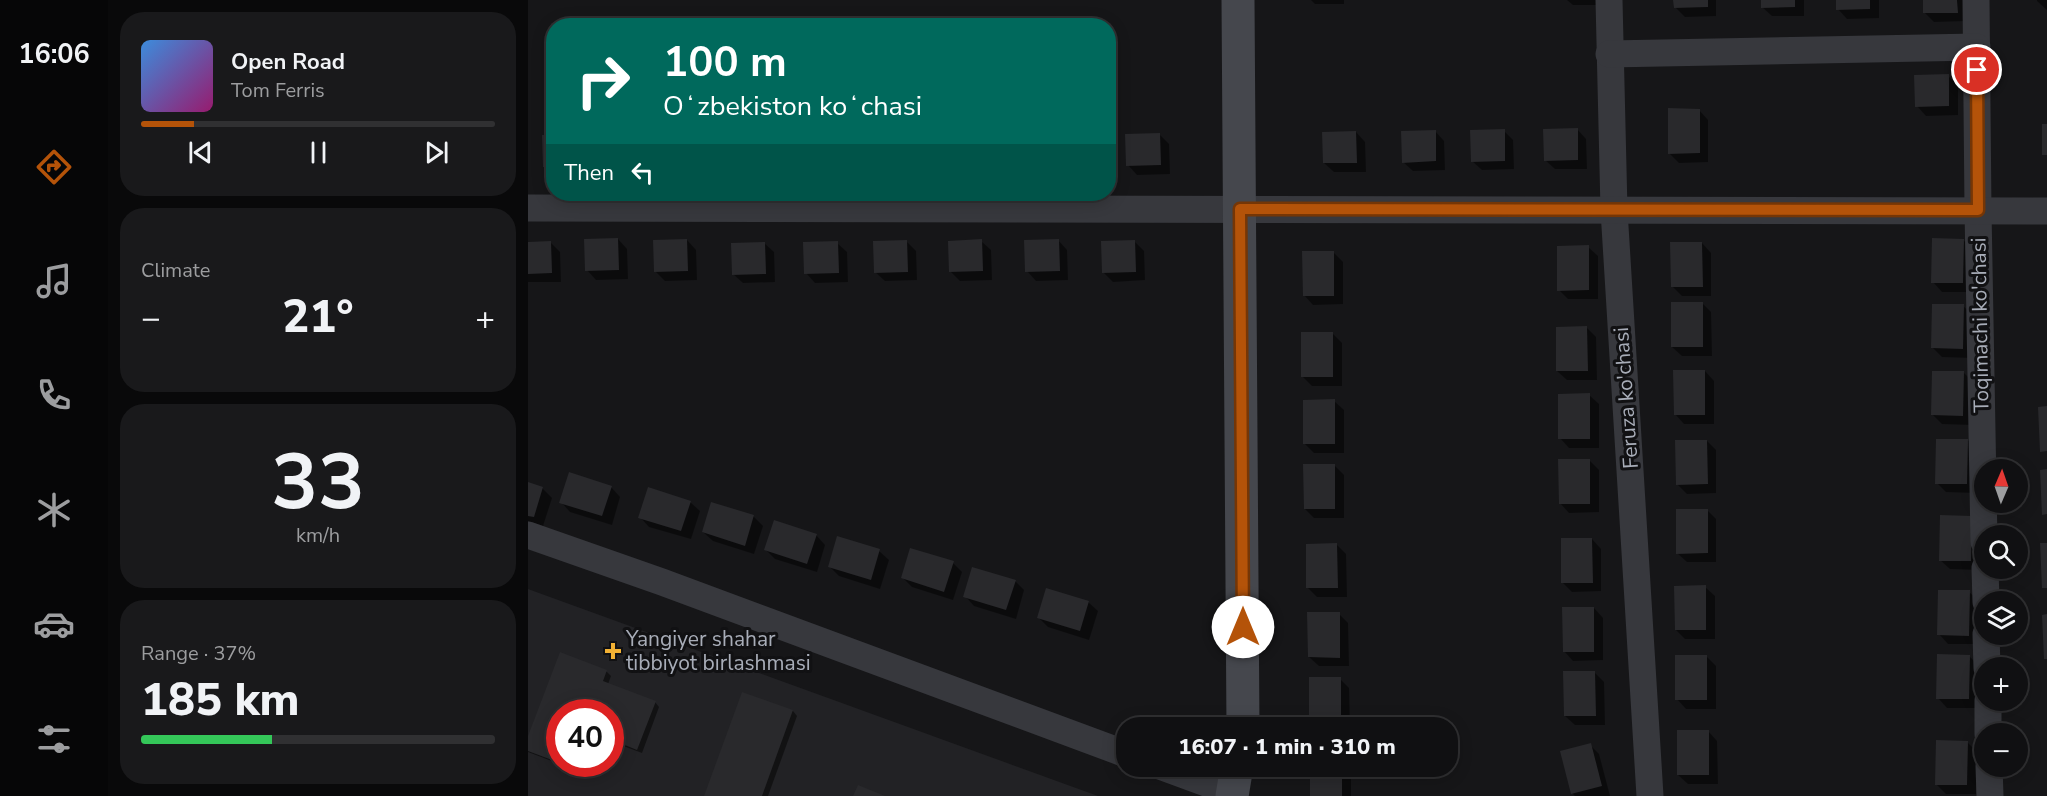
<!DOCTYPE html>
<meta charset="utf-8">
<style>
:root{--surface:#101012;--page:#19191b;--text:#f1f3f6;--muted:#9c9d9f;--line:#303032;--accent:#b45309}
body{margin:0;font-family:"Nunito Sans",sans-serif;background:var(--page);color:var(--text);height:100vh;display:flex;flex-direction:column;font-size:22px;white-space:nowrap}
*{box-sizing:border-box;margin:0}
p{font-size:20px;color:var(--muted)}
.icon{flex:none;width:33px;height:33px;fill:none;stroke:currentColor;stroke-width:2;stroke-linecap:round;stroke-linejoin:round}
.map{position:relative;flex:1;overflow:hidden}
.details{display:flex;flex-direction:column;gap:12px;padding:12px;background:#09090a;width:420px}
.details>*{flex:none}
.hud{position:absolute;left:18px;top:18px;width:570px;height:183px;border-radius:24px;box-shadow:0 3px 15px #0003,0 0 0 2px var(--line);background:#00695c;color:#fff;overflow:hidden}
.needle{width:39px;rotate:2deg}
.fabs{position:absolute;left:1446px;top:459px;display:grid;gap:12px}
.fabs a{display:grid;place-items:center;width:54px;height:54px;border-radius:50%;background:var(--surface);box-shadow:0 3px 15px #0003,0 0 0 2px var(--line);font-size:30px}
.speed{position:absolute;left:18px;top:699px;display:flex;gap:12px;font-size:30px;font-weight:700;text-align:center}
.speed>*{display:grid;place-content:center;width:78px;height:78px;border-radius:50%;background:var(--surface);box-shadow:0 3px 15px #0003,0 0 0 2px var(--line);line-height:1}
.speed .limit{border:9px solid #d22;background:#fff;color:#111}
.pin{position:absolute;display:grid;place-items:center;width:51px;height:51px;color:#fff;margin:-26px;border:3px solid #fff;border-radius:50%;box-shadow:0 2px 6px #0007}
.me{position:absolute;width:66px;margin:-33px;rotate:0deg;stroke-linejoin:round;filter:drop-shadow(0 0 4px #0008)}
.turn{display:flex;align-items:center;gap:21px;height:126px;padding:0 18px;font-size:27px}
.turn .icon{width:78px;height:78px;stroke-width:2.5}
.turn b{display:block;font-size:42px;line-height:51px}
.then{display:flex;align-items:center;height:57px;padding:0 18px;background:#0003;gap:12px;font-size:22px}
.big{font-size:45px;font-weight:800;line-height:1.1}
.details .card{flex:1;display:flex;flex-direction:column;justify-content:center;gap:9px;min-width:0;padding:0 21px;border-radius:24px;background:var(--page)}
.details .dial{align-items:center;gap:0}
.dial b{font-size:78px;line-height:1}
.song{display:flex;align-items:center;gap:18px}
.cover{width:72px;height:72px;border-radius:9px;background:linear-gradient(135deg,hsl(210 70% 55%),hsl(320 70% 35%))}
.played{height:6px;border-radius:3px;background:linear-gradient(90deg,var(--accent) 15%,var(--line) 15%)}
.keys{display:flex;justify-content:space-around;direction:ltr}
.heat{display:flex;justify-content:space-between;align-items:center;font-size:33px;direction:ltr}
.charge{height:9px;border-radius:4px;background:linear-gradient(90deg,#34c759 37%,var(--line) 0)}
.trip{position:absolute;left:588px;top:717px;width:342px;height:60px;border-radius:24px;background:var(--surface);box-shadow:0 3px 15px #0003,0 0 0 2px var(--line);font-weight:800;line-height:60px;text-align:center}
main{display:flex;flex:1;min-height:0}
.dock{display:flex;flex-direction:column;width:108px;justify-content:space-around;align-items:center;background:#060607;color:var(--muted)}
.dock .icon{width:42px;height:42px}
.dock .on{color:var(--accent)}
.dock b{font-size:27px;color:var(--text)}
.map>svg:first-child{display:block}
.built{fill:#222225;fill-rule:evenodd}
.shadow{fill:#0007}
.building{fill:#29292c}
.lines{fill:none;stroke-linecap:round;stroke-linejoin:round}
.street{stroke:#37383d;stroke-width:27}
.secondary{stroke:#45474d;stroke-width:33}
.route-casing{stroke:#753606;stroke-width:15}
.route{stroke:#b45309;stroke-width:10}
.poi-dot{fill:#f2b134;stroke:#111113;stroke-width:2}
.labels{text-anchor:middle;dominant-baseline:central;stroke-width:6;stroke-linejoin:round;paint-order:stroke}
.street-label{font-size:21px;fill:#a8adb8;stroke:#111113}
.poi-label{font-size:21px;fill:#a8adb8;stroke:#111113;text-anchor:start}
</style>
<main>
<nav class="dock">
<b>16:06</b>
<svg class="icon on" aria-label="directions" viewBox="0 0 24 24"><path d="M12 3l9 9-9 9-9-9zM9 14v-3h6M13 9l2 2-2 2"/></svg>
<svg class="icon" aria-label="music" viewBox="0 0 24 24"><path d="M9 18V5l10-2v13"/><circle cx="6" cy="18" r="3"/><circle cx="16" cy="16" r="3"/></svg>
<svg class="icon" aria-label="phone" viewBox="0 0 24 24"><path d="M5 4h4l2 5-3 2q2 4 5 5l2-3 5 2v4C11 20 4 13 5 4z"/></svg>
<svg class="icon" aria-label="climate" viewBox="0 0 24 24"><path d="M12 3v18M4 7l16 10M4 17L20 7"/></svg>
<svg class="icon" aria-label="car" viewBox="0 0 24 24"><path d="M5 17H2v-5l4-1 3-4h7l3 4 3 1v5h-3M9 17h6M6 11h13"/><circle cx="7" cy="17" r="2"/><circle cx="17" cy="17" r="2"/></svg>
<svg class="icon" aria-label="filters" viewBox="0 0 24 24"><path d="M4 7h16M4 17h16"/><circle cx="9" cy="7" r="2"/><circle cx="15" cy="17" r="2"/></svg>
</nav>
<section class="details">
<div class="card">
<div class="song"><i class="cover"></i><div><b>Open Road</b><p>Tom Ferris</p></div></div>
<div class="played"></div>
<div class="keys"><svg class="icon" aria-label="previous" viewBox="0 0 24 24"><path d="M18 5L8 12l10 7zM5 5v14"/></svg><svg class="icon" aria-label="pause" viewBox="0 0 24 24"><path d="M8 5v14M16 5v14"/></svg><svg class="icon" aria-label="next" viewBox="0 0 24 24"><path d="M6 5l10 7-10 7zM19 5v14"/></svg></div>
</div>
<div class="card"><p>Climate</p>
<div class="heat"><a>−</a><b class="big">21°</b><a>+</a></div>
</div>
<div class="card dial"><b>33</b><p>km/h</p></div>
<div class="card"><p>Range · 37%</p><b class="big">185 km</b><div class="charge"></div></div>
</section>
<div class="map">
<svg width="1519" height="796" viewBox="0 0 1519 796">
<rect width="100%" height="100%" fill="#161618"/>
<path class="built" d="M0,589l570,207h-570zM32,712h50v52h-50z"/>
<g class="shadow">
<polygon points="783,0 816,0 816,4 787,4"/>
<polygon points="1039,0 1074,0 1074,5 1045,5"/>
<polygon points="1147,0 1188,0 1188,16 1157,17 1147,7"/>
<polygon points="1234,0 1276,0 1276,16 1244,16 1234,7"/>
<polygon points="1309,0 1351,0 1351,18 1319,19 1310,9"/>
<polygon points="1396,0 1438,0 1438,21 1406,22 1397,13"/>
<polygon points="1509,0 1519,0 1519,10 1509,1"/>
<polygon points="1420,76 1430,85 1430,115 1398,116 1389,106"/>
<polygon points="1171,110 1180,120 1180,162 1151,163 1141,153"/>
<polygon points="1049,129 1058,139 1059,169 1027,169 1017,160"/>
<polygon points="907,131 916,141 917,170 885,171 875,162"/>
<polygon points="976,131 985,140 986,169 954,170 944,161"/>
<polygon points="828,132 837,142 838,172 806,172 796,163"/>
<polygon points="631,134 641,144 642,174 609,175 600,165"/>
<polygon points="26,136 26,176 16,167"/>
<polygon points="90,239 99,249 100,279 68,280 59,270"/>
<polygon points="159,240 168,250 169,280 137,281 127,271"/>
<polygon points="530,240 539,250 540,280 508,281 499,271"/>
<polygon points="1435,240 1445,249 1444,292 1414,292 1405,282"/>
<polygon points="453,241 463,250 464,280 432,281 422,271"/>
<polygon points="606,241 616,251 617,280 585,282 575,272"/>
<polygon points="379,242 388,251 389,280 357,281 347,272"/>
<polygon points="0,243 23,243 32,252 33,282 0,282"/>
<polygon points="236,243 246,252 247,282 215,283 205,274"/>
<polygon points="309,243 319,252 320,282 287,283 278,273"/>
<polygon points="1174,243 1183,253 1183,296 1154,296 1144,286"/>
<polygon points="1060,247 1070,256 1070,299 1040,299 1031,290"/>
<polygon points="805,252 815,262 815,304 785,305 776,295"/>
<polygon points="1174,303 1183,312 1184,356 1154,356 1144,347"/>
<polygon points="1435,306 1445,315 1444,358 1414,357 1405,348"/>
<polygon points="1059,328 1068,337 1069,380 1039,380 1029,371"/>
<polygon points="804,333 814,343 814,386 784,386 775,377"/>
<polygon points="1177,371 1186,381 1186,424 1156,424 1147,414"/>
<polygon points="1436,373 1445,382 1444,425 1414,424 1405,415"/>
<polygon points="1061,395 1071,404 1071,448 1041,448 1032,438"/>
<polygon points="806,401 816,410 816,453 786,453 777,444"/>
<polygon points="1440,440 1449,450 1448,493 1418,492 1409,483"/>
<polygon points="1179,441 1188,450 1188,493 1159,494 1149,484"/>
<polygon points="1061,460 1071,470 1071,512 1041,513 1032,503"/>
<polygon points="807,466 816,475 816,518 786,518 777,509"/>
<polygon points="0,484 14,488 24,498 15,526 0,521"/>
<polygon points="83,487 92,497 84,525 42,512 33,502"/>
<polygon points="162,502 172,511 163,539 121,527 112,517"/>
<polygon points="1179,510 1188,519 1188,562 1159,562 1149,553"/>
<polygon points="225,516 235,526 226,554 185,541 175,532"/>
<polygon points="1452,527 1452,570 1422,569 1412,560"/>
<polygon points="288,535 297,545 289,572 247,559 238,550"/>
<polygon points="1064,539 1073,549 1073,591 1044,592 1034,582"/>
<polygon points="809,545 818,554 819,597 789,597 780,588"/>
<polygon points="351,551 361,560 352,589 311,576 301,566"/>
<polygon points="425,563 434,572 425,600 384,587 375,578"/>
<polygon points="487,581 496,590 488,619 446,606 437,596"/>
<polygon points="1177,587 1187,596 1187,639 1157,639 1148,630"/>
<polygon points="1441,592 1451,601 1450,644 1420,644 1411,634"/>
<polygon points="560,602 570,611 561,640 520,627 510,617"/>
<polygon points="1066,608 1075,618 1075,660 1045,661 1036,651"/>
<polygon points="811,614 820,623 821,666 791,666 781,657"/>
<polygon points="33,654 79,672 83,676 80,684 127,702 131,707 114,753 82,741 82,712 32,712 32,764 53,764 50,771 0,752 0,740"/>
<polygon points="1178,656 1188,666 1188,709 1158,709 1149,699"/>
<polygon points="1441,656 1450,665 1450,708 1419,708 1410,698"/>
<polygon points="1067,673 1076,682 1077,725 1047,725 1037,716"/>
<polygon points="812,679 821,688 822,728 788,728 782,722"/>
<polygon points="215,694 265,711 269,716 240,796 178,796"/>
<polygon points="1180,731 1189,741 1190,784 1160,784 1150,775"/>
<polygon points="1439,742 1448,751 1448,794 1418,794 1408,784"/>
<polygon points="1062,745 1071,754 1082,796 1047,796 1044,793"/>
<rect x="784" y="766" width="39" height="30"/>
</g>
<g class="building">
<polygon points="1145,0 1180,0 1180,7 1146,8"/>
<polygon points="1233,0 1267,0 1267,7 1233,8"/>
<polygon points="1308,0 1342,0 1342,9 1308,10"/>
<polygon points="1395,0 1429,0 1430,13 1395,13"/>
<polygon points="1421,74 1421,106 1387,107 1386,75"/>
<polygon points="1140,108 1172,109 1172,153 1140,154"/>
<rect x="1514" y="124" width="5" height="31"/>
<polygon points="1050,128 1050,160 1016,161 1015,129"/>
<polygon points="977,129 977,161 943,162 942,130"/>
<polygon points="908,130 908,161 874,163 873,131"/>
<polygon points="828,131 829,163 795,163 794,132"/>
<polygon points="632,133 633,165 598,166 597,134"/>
<polygon points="14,135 26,135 26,167 15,167"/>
<polygon points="90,238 91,270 57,271 56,239"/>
<polygon points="1404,238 1436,239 1435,283 1403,283"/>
<polygon points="159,239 160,271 126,272 125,240"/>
<polygon points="454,239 455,271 421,272 420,241"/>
<polygon points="531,239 532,271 497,272 496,240"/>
<polygon points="379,240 380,272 346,273 345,241"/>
<polygon points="607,240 608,272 574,273 573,241"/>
<polygon points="23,241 24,273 0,274 0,242"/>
<polygon points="310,241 311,273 276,274 275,242"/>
<polygon points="237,242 238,274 204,275 203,243"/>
<polygon points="1142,242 1174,242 1175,287 1143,287"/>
<polygon points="1061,245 1061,290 1029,291 1029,246"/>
<polygon points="774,251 806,251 806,296 775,296"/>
<rect x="1143" y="302" width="32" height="45"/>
<polygon points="1404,304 1436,304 1435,349 1403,348"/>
<polygon points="1059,326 1060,371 1028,371 1028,327"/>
<rect x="773" y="332" width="32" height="45"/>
<polygon points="1145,370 1177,370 1177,415 1146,415"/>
<polygon points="1404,371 1436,371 1435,416 1403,415"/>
<polygon points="1062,393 1062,439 1030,439 1030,394"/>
<polygon points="807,399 807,444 775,444 775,400"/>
<polygon points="1519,406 1519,451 1512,452 1510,407"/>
<polygon points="1408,439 1440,439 1439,484 1407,484"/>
<polygon points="1147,440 1179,440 1180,484 1148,485"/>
<polygon points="1030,459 1062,459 1062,504 1031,504"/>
<polygon points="775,464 807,464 807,509 776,509"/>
<polygon points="1519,469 1519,514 1514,515 1512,470"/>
<polygon points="41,472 84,486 74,516 31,503"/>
<polygon points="0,482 15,487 6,517 0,516"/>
<polygon points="120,487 163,501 153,531 110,518"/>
<polygon points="183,502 226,515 217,546 174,532"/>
<polygon points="1148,509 1180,509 1180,553 1148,554"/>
<polygon points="1412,515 1444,516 1443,561 1411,561"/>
<polygon points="246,520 289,534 279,564 236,550"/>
<polygon points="309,536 352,549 343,580 300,567"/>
<polygon points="1033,538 1064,538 1065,583 1033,583"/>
<polygon points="809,543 810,588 778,588 778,544"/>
<polygon points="1512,543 1519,543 1519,588 1514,588"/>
<polygon points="382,548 426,561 416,592 373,578"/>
<polygon points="444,567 488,580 478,610 435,597"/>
<polygon points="1178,585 1178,630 1147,630 1146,586"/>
<polygon points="518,588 561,601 552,631 509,618"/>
<polygon points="1410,590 1442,590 1441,636 1409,635"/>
<polygon points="1034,607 1066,607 1066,652 1035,652"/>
<polygon points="779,612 812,612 812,658 780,657"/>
<polygon points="1519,614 1519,659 1516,659 1514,615"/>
<polygon points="32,652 79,670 75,681 128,701 109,750 82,739 82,712 32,712 32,763 0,751 0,736"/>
<polygon points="1409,654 1442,655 1441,699 1408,699"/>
<rect x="1147" y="655" width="32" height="45"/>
<polygon points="1035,671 1067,671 1068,716 1036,716"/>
<rect x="781" y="677" width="32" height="45"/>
<polygon points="214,692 265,710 234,796 176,796"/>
<rect x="1149" y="730" width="32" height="45"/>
<polygon points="1408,740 1440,741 1439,785 1407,785"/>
<polygon points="1063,743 1074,786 1043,794 1032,751"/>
<rect x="782" y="766" width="32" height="30"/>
<polygon points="330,785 357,796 325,796"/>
</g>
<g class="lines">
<g class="street">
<polyline points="1081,0 1086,210 1122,796"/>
<polyline points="1448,0 1450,210 1456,542"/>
<polyline points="1081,54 1449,47"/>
<polyline points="0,208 1519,211"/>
<polyline points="0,535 134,582 598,754"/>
<polyline points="1457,568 1458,602"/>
<polyline points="1458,634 1459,668"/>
<polyline points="1460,700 1460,734"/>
<polyline points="632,766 705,793"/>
<polyline points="1461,766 1462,796"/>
</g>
<g class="secondary">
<polyline points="710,0 715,728"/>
<polyline points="704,796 709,766"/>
</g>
</g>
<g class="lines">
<defs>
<polyline id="route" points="715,627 712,209 1450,210 1449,70"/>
</defs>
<use href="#route" class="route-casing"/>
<use href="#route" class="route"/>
</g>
<path class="poi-dot" d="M82 642h6v6h6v6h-6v6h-6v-6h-6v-6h6z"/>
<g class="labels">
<g class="street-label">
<text transform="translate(1452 325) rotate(-91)">Toqimachi ko'chasi</text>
<text transform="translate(1098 398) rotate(-94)">Feruza ko'chasi</text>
</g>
<g class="poi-label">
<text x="98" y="639">Yangiyer shahar<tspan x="98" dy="24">tibbiyot birlashmasi</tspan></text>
</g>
</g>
</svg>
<div class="fabs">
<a><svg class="needle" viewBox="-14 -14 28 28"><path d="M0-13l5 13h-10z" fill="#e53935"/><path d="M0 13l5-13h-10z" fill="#9c9d9f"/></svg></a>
<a><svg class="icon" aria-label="search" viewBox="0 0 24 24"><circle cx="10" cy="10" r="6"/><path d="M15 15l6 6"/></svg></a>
<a><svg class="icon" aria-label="layers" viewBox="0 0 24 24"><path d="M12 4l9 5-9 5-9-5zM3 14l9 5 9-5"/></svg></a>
<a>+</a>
<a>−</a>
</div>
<div class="speed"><div class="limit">40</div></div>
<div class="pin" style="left:1449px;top:70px;background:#d93025"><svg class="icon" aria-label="arrive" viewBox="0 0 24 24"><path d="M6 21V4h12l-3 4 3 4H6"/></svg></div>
<svg class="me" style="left:715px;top:627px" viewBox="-20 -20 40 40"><circle r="19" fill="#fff"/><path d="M0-13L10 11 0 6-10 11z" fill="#b45309"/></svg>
<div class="trip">16:07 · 1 min · 310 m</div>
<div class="hud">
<div class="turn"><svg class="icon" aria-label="right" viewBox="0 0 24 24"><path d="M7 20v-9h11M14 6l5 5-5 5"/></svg><div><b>100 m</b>Oʻzbekiston koʻchasi</div></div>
<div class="then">Then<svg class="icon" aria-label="left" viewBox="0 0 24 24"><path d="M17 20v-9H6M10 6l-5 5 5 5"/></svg></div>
</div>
</div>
</main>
